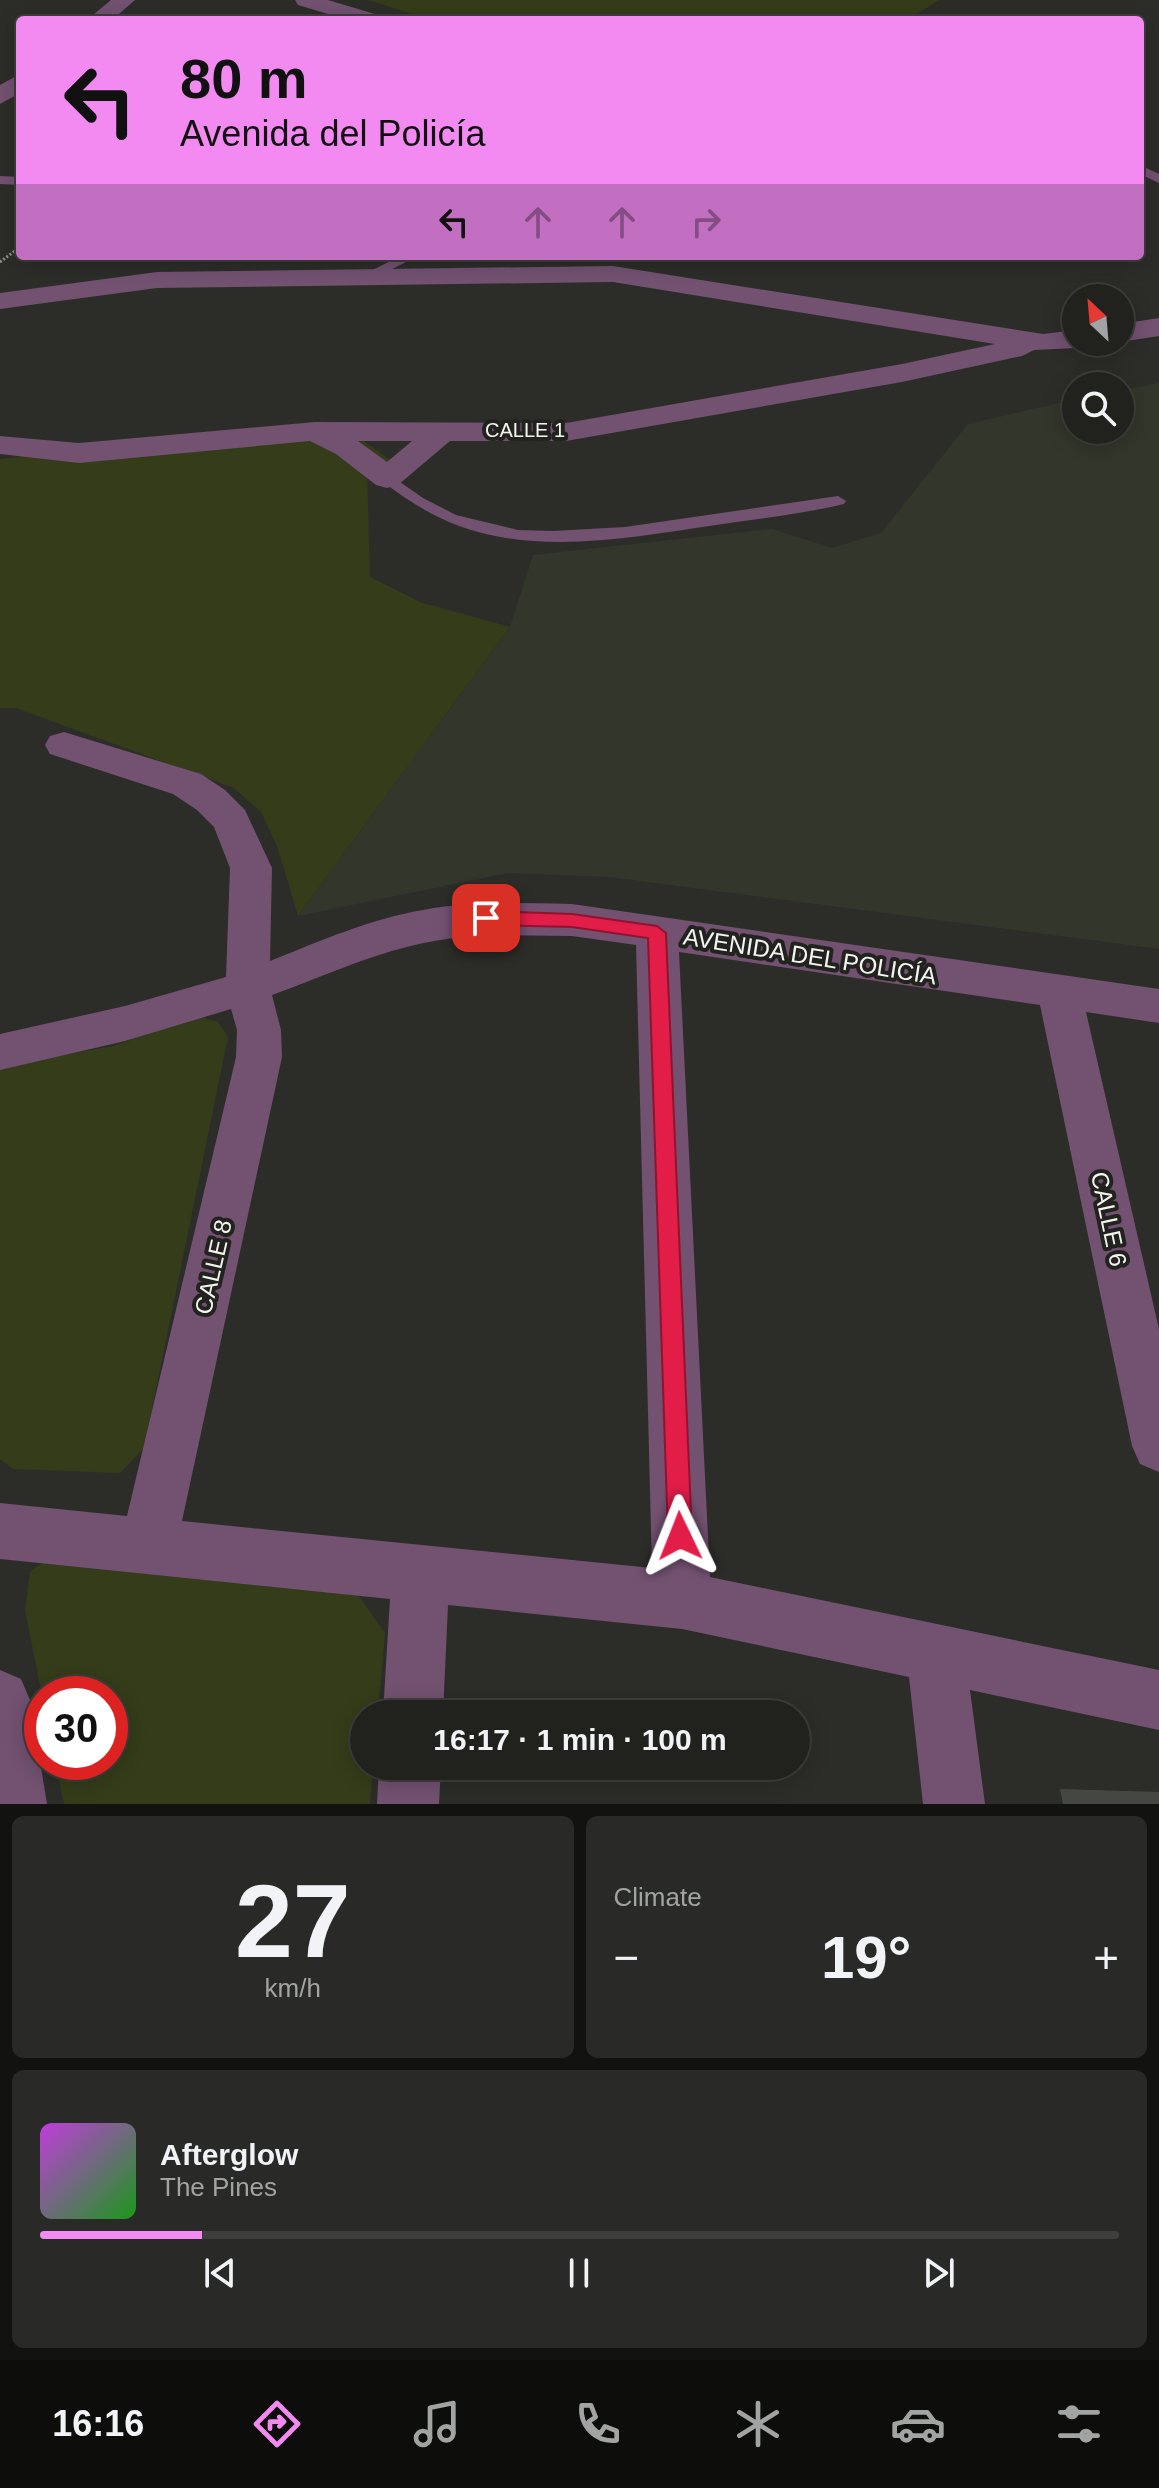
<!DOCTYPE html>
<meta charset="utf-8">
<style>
:root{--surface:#21221e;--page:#292a27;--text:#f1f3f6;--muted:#a2a4a4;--line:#3e3f3c;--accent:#f38af2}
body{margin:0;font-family:Helvetica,sans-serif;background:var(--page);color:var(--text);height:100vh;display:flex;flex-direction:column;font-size:30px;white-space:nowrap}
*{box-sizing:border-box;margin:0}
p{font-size:26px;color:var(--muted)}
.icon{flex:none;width:44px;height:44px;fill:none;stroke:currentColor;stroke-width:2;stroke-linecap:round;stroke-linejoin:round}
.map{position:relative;height:1804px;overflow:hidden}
.sheet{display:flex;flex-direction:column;gap:12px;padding:12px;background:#121310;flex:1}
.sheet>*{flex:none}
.top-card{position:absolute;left:16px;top:16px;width:1128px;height:244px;border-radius:8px;box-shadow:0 4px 20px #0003,0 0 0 2px var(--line);background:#f38af2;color:#111;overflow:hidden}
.needle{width:52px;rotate:334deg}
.controls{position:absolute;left:1062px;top:284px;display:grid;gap:16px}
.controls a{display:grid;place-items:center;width:72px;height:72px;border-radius:50%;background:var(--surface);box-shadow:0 4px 20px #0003,0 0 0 2px var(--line);font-size:40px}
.speed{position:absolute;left:24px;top:1676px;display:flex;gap:16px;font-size:40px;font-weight:700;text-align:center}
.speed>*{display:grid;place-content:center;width:104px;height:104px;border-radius:50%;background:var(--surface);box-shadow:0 4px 20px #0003,0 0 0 2px var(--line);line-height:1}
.speed .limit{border:12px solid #d22;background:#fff;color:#111}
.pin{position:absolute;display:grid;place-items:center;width:68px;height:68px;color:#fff;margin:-34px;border-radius:16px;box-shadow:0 4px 12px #0006}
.me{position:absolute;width:88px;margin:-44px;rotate:358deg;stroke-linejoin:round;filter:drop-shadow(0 0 6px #0008)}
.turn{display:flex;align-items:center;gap:28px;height:168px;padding:0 32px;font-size:36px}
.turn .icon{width:104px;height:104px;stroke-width:2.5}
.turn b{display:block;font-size:56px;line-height:68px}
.lanes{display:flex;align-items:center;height:76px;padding:0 32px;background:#0003;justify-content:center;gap:40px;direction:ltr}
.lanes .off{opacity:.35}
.big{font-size:60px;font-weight:600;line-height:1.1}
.sheet .tile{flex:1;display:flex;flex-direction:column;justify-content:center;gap:12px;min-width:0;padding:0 28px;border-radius:12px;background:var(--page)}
.sheet .dial{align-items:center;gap:0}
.dial b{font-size:104px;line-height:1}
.song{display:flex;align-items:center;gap:24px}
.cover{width:96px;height:96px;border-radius:12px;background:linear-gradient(135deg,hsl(290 70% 55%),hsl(120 70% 35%))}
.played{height:8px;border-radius:4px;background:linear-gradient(90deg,var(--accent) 15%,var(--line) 15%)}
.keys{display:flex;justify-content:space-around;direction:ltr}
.heat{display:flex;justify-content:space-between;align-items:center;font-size:44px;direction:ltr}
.sheet .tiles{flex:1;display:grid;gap:12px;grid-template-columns:1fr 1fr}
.tile:last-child{grid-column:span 2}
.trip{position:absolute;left:350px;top:1700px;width:460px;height:80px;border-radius:40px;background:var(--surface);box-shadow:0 4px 20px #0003,0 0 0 2px var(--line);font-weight:600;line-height:80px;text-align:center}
.tabs{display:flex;height:128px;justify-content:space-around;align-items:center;background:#0d0e0c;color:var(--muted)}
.tabs .icon{width:56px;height:56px}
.tabs .on{color:var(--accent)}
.tabs b{font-size:36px;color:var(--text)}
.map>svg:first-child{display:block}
.built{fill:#33362b}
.green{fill:#343c19}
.building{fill:#454742}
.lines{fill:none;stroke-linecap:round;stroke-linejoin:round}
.path{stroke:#8e8f8b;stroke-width:3;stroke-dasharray:2 2;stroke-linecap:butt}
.lane{fill:#725171;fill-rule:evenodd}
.street{fill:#725171;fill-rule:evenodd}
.route{fill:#e11d48;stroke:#92132f;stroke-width:2}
.labels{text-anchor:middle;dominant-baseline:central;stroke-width:8;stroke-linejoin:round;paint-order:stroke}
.far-street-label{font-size:20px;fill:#f4f5f2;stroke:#22231f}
.street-label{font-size:24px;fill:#f4f5f2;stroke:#22231f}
</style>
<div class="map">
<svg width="1159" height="1804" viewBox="0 0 1159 1804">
<rect width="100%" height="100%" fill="#2c2d28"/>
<polygon class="built" points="1159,383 1159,949 609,877 508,873 298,916 510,627 533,555 772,529 832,548 881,533 968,424 1076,399 1076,430 1120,430 1120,390"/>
<g class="green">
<polygon points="369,0 940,0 906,20 430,20"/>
<polygon points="361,439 396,464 367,468 370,577 420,602 510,627 298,916 277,846 261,812 234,788 16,708 0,708 0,459 136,447"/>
<polygon points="198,1016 218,1022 228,1037 144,1448 120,1473 13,1469 0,1459 0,1066 113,1046"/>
<polygon points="60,1550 356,1592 385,1633 378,1714 364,1714 364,1766 373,1766 370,1804 64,1804 55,1762 110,1762 110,1694 42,1695 25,1610 30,1572"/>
</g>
<polygon class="building" points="1060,1789 1159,1792 1159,1804 1063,1804"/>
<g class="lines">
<polyline class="path" points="0,262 20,247"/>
<g class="lane">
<polygon points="1140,165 1159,174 1159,183 1140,174"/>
<polygon points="0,176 20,177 20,185 0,184"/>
<polygon points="401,256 418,256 374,278 362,275"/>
<path d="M387,473l36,25 33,17 62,15 35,1 72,-4 213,-31 8,5 -2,3c-42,10 -86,15 -128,21 -76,11 -162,28 -238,7 -37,-10 -66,-28 -96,-51l-3,-3z"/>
</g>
<g class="street">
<polygon points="111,0 135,0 112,20 87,20"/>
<polygon points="295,0 328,0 378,15 381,20 348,20 298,5"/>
<polygon points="20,74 20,93 0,104 0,85"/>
<path d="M613,266l430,68 33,-4v12h12l-12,6 -42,2 -12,6 -120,26 -336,59h-116l-52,44 -11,3 -11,-3 -40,-31 -26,-13 -231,22 -79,-9v-18l79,7 236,-21 251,1 336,-59 93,-20 -382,-62 -456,6 -157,21v-16l157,-21zM358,441h54l-25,21z"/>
<polygon points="1159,318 1159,336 1120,342 1120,324"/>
<path d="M64,732l137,42 24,16 20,20 27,58 -2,93c50,-20 100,-42 153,-51 49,-9 99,-7 149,-6l587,85v34l-73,-11 73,317v143l-19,-8 -8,-18 -92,-441 -361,-53 31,625 449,93v60l-189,-40 15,114h-62l-14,-127 -227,-48 -234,-24 -5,109h-60l7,-115 -390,-40v-56l127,13 109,-459 1,-27 -6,-21 -106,32 -125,29v-36l125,-28 101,-29 4,-109 -16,-41 -17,-17 -24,-16 -123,-40 -5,-9 5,-9zM496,935l76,1 64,9 16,623 -470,-47 100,-464 -1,-27 -9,-35c82,-30 133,-58 224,-60z"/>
<polygon points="0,1670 21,1679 30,1700 47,1804 0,1804"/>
<polygon points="379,1766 441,1766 439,1804 377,1804"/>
</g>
</g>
<polygon class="route" points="486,911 572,914 657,926 666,933 692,1536 689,1545 680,1548 671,1545 668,1536 648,938 572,927 486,925 477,918"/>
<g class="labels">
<g class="far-street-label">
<text x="525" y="430">CALLE 1</text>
</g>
<g class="street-label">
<text transform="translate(810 956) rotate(9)">AVENIDA DEL POLICÍA</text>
<text transform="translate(1109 1219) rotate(78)">CALLE 6</text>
<text transform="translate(213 1267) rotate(-77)">CALLE 8</text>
</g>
</g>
</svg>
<div class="controls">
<a><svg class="needle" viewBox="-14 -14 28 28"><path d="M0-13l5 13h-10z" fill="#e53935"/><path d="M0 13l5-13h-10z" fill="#a2a4a4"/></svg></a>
<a><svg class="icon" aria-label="search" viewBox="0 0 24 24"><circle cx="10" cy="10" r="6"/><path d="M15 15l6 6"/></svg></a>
</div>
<div class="speed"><div class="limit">30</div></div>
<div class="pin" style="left:486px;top:918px;background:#d93025"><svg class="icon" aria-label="arrive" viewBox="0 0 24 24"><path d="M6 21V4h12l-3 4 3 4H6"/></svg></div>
<svg class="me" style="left:680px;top:1536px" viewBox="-20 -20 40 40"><path d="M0-17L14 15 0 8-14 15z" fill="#e11d48" stroke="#fff" stroke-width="4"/></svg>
<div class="trip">16:17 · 1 min · 100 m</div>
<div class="top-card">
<div class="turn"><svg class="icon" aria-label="left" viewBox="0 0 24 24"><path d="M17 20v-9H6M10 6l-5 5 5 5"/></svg><div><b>80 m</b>Avenida del Policía</div></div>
<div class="lanes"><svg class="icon" aria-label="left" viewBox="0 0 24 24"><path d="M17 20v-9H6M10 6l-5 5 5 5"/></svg><svg class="icon off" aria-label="ahead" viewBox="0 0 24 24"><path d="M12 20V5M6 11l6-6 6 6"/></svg><svg class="icon off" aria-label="ahead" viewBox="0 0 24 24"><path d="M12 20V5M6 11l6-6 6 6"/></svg><svg class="icon off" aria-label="right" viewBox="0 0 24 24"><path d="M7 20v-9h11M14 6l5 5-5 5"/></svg></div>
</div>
</div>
<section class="sheet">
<div class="tiles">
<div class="tile dial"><b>27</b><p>km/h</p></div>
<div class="tile"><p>Climate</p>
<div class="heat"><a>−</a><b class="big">19°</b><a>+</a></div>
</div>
<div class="tile">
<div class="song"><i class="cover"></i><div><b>Afterglow</b><p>The Pines</p></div></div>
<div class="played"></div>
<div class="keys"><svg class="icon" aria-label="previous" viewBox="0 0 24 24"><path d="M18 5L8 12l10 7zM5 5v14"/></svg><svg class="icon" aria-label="pause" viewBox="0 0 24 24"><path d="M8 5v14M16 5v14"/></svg><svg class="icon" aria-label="next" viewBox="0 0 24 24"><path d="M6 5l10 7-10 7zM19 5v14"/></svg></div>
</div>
</div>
</section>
<nav class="tabs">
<b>16:16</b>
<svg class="icon on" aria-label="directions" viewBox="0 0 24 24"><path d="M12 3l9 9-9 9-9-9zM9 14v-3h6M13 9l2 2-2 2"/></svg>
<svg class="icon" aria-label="music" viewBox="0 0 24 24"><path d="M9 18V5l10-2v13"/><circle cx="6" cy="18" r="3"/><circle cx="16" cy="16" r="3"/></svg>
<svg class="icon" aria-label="phone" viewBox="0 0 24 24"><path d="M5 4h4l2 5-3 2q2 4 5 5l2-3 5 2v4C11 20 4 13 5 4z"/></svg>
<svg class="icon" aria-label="climate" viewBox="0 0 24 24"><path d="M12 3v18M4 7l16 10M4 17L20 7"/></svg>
<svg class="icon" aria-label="car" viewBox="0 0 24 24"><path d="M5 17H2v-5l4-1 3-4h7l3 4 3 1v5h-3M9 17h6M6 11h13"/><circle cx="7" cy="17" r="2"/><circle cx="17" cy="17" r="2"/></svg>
<svg class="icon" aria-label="filters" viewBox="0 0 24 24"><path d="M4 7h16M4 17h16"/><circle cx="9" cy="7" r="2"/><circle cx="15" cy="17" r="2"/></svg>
</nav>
